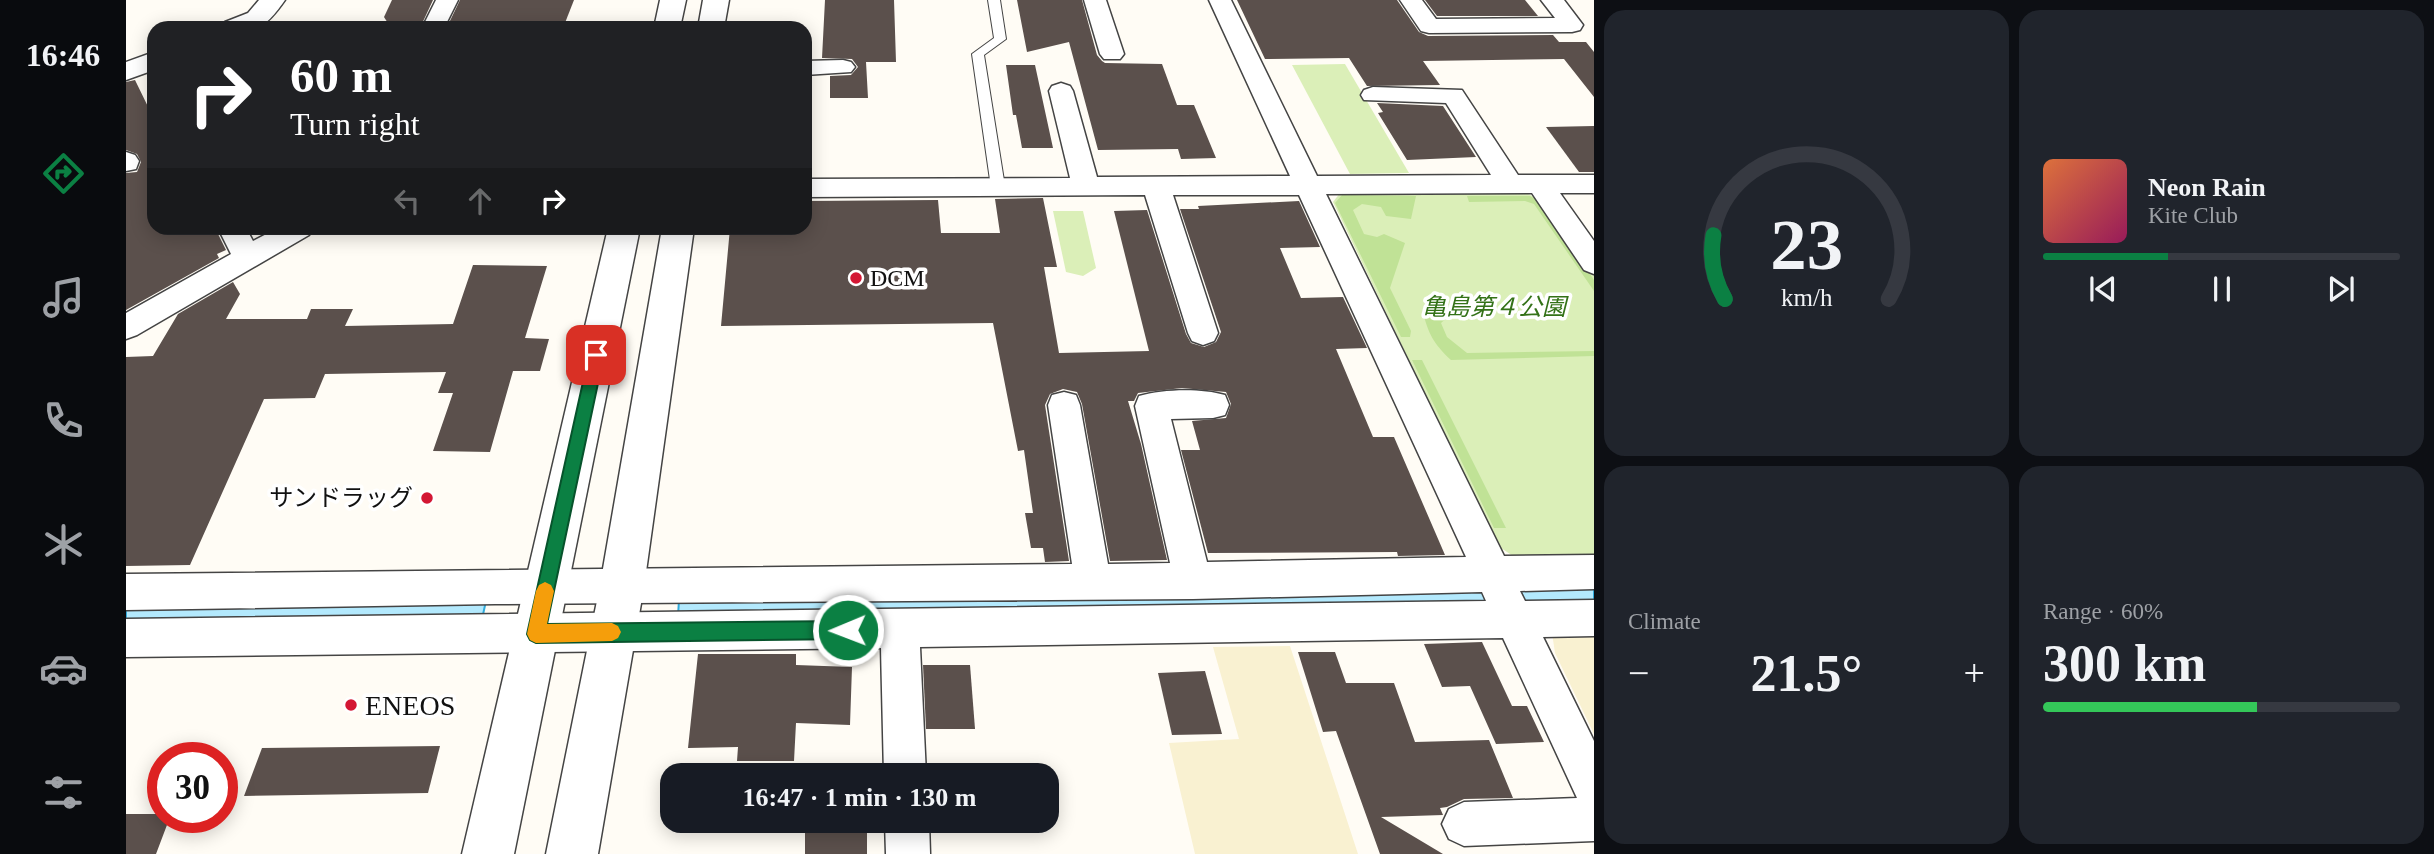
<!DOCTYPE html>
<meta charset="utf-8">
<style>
:root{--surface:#171b24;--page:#20242c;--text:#f1f3f6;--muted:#9ea1a6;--line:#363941;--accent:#0b8043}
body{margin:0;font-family:"Times New Roman","Noto Sans JP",serif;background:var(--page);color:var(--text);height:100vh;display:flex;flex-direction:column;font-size:26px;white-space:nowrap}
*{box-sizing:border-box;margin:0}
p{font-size:23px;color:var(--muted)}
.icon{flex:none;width:38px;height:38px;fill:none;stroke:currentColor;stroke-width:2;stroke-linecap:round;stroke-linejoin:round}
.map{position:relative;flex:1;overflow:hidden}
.side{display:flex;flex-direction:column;gap:10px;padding:10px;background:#0d0f14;width:840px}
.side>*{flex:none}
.hud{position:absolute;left:21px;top:21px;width:665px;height:214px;border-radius:21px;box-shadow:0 4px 18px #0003;background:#202124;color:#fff;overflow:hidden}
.speed{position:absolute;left:21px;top:742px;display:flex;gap:14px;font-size:35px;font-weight:700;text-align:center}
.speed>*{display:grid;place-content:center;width:91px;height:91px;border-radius:50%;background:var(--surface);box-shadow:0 4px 18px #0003;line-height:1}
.speed .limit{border:10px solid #d22;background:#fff;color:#111}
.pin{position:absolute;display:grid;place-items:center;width:60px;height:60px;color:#fff;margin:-30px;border-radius:14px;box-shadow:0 4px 10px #0006}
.me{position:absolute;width:77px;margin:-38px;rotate:269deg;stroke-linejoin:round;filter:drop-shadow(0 0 5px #0008)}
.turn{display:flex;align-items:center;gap:24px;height:147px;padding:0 28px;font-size:32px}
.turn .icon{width:91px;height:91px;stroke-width:2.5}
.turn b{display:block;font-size:49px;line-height:60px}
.lanes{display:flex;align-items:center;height:66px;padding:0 28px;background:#0003;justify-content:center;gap:35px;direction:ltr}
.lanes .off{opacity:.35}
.big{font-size:52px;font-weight:700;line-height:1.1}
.side .widget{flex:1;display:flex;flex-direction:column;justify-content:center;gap:10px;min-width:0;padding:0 24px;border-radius:21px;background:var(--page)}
.side .dial{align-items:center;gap:0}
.dial svg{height:182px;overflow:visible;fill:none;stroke:var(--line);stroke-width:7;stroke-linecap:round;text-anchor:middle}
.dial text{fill:var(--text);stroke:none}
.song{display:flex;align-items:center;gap:21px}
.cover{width:84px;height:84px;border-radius:10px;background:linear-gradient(135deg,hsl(20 70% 55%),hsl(330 70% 35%))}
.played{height:7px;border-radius:4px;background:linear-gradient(90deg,var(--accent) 35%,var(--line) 35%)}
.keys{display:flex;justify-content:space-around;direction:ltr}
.heat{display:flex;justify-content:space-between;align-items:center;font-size:38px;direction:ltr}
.charge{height:10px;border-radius:5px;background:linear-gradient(90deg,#34c759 60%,var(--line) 0)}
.side .tiles{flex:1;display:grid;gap:10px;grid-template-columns:repeat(2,1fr)}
.trip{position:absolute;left:534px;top:763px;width:399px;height:70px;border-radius:21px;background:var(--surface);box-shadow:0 4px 18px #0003;font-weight:700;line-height:70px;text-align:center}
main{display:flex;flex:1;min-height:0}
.tabs{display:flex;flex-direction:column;width:126px;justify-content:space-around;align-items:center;background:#090b0e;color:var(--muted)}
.tabs .icon{width:49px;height:49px}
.tabs .selected{color:var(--accent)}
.tabs b{font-size:32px;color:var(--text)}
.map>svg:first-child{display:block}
.farmland{fill:#f9f1d1}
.green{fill:#dbefb8}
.forest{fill:#c0e296}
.water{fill:#b3e9fd;stroke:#31abdc;stroke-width:2}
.building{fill:#5b504c}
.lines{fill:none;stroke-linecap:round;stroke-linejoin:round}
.service-casing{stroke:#444;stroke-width:2}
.minor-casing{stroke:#444;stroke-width:3}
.tertiary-casing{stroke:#444;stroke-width:3}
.service{fill:#fff;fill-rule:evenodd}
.minor{fill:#fff;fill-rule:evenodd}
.tertiary{fill:#fff;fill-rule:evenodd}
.route{fill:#0b8043;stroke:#07532c;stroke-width:2}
.slow{fill:#f59e0b}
.poi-dot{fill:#d31734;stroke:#fff;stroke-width:2.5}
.labels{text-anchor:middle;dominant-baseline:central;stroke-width:7;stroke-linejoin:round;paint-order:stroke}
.poi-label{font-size:24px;fill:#111;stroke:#fff;text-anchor:start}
.park-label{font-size:24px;font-style:italic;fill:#347218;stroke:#fff}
.near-poi-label{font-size:28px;fill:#111;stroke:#fff;text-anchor:start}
</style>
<main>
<nav class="tabs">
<b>16:46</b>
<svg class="icon selected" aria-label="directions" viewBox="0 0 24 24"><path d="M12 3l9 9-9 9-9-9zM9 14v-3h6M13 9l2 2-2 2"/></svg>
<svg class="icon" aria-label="music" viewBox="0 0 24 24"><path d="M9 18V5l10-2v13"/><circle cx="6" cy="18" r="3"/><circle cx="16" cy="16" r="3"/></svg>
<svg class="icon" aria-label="phone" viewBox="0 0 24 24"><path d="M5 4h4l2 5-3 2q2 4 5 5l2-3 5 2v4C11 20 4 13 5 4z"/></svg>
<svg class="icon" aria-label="climate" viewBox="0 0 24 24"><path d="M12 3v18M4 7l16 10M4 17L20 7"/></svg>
<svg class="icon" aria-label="car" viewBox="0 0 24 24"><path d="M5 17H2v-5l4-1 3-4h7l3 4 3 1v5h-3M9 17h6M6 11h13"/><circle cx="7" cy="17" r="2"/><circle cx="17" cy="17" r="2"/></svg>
<svg class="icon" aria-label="filters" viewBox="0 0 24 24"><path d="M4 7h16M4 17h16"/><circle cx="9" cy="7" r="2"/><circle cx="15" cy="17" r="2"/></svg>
</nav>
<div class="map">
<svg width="1468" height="854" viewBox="0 0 1468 854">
<rect width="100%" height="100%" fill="#fffcf5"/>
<g class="farmland">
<polygon points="1426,633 1468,633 1468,734 1429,653"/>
<polygon points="1164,646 1232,854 1069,854 1043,743 1113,739 1087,647"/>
</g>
<g class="green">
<polygon points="1219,64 1283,173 1224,174 1166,65"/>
<polygon points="1214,193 1402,194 1416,200 1468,276 1468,559 1393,560 1372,546 1207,202"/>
<polygon points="927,211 957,211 970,268 957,276 940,272"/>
</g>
<g class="forest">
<polygon points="1216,195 1290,196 1285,219 1260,216 1255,207 1236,204 1227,210 1238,234 1251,237 1258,234 1279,243 1264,288 1285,331 1284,337 1275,337 1209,203"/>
<polygon points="1341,196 1404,196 1415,202 1468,280 1468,291 1408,204 1399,201 1343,202"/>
<path d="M1311,306l12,10 -8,7 6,14 20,16 127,-2v5l-143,4c-15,-14 -22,-24 -27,-44z"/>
<polygon points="1286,360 1296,360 1380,528 1368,528"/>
</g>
<g class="water">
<polygon points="1468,585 1468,600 552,616 553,600"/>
<polygon points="360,601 356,619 0,624 0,607"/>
</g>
<g class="building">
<polygon points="266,0 307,0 294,28 265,28 258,17"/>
<polygon points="334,0 448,0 437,28 322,25"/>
<polygon points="699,0 768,0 770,62 740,62 742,98 704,98 704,76 725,75 732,67 726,59 696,58"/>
<polygon points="891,0 956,0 971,55 976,61 979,63 1036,64 1051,105 1068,105 1090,158 1055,159 1052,149 972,150 943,42 901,52"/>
<polygon points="1111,0 1271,0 1293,32 1302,36 1427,35 1433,42 1460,42 1468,52 1468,97 1438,59 1297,61 1314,85 1241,86 1223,58 1139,59"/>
<polygon points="1299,0 1399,0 1412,16 1311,16"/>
<polygon points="880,65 909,65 927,148 896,148 890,115 887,115"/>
<polygon points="9,80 28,119 28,228 89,228 100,250 91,254 93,258 0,310 0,173 11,172 15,162 11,154 0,150 0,82"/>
<polygon points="1251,103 1317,106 1350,157 1281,160 1252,113 1257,112"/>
<polygon points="1468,126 1468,172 1453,172 1420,127"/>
<polygon points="917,198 931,267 918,267 933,353 1023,351 988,211 1021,210 1060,334 1065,343 1078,347 1090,342 1095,332 1054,209 1073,209 1072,206 1173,201 1194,247 1154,248 1175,298 1217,297 1241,348 1210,349 1247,437 1268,437 1319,555 1272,556 1271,552 1082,553 1055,450 1074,450 1066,421 1100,418 1105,404 1100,392 1056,388 1012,393 1008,401 1002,401 1015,444 1041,560 984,561 956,404 951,392 937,389 924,394 919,405 943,561 919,562 917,548 905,548 899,513 907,513 898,450 892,451 867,323 595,326 604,228 679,228 679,201 812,200 815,233 874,233 869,199"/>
<polygon points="347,265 421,266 399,338 423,339 414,371 387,371 364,452 307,451 327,393 312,393 320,372 199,374 189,398 138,399 64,565 0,566 0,357 27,356 52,314 107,282 114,294 100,319 181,319 185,309 227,309 219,326 327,324"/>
<polygon points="1356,642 1386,706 1401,706 1418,742 1370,744 1344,686 1316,687 1298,644"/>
<polygon points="1172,652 1209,652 1220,683 1268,683 1289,742 1363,740 1387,798 1338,799 1321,807 1314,808 1317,815 1255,817 1317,854 1254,854 1210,731 1197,732"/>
<polygon points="572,654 670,654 670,665 726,667 724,725 670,723 668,761 611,761 612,747 562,748"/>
<polygon points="797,665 844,665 849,729 800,729"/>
<polygon points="1079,671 1096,734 1046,735 1032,673"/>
<polygon points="314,746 302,793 118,796 136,748"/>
<polygon points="0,814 37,814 37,817 44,817 30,854 0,854"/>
<polygon points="741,821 741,854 679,854 679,822"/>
</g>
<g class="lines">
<defs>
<polygon id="service" points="862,0 874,0 880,39 858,55 879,187 872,192 865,187 846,54 868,38"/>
<g id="minor">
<polygon points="310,0 332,0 318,28 296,28"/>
<polygon points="958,0 980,0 998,54 994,59 978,59 974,54"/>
<path d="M1083,0h22l86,176 174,-1 -45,-72 -82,-3 -3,-5 3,-5 9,-3 89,3 56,85h76v18h-34l34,48v33l-10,-4 -52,-77 -206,1 178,362 90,-1v34l-74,2 5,10 69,-1v36l-51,1 51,104v100l-130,5 -15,-7 -7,-15 7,-15 15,-7 113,-4 -74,-160 -583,9 6,128h-42l-3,-127 -755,9v-38l1360,-18 -4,-9 -289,7 -698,5 -369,6v-36l946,-10 -24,-159 4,-10 12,-3 12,3 4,10 28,159 62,-1 -35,-157 4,-10c24,-7 62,-8 86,-1l4,10 -4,10 -12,3 -42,1 36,143 259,-5 -167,-362h-126l45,138 -4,8 -11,4 -11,-4 -4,-8 -43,-138 -340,2v-18l265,-1 -21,-87 3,-5 9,-3 9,3 3,5 24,86 193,-1z"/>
<polygon points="1274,0 1296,0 1310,19 1429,18 1415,0 1438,0 1457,25 1454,30 1446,32 1303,33 1295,31"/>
<polygon points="717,60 725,62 729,67 725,72 679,75 679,61"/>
<polygon points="0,152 9,155 13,161 10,169 0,171"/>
<polygon points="92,228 120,228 127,241 152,228 187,228 183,235 11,335 0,339 0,313 105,254"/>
<polygon points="759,821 803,821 804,854 760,854"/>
</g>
<g id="tertiary">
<path d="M133,0h26c-23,33 -27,28 -64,28l4,-6 23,-9z"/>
<polygon points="534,0 560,0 554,28 528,28"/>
<polygon points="577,0 603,0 598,28 572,28"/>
<polygon points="28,52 28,70 0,80 0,62"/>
<polygon points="482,228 514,228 388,854 336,854"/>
<polygon points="536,228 568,228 518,586 472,854 420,854 474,586"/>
</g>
</defs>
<use href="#service" class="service-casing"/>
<use href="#minor" class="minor-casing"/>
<use href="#tertiary" class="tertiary-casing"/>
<use href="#service" class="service"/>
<use href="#minor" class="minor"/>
<use href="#tertiary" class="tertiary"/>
</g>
<polygon class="route" points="470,349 478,355 421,624 722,621 728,623 731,630 728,636 722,639 410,643 404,640 401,634 463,355"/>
<polygon class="slow" points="419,582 425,585 428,591 421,624 486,623 492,626 495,632 492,638 486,641 410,643 404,640 401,634 410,591 413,585"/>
<g class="poi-dot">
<circle cx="730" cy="278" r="7"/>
<circle cx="301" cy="498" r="7"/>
<circle cx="225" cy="705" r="7"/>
</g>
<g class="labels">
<g class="poi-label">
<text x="744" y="278">DCM</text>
<text x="287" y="498" text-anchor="end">サンドラッグ</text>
</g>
<g class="park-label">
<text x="1368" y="307">亀島第４公園</text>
</g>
<g class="near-poi-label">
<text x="239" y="705">ENEOS</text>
</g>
</g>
</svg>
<div class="speed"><div class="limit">30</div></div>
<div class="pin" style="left:470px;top:355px;background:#d93025"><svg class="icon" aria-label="arrive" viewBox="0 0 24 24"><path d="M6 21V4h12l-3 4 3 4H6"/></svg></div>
<svg class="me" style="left:722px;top:630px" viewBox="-20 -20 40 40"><circle r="17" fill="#0b8043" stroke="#fff" stroke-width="3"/><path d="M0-11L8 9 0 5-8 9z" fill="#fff"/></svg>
<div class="trip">16:47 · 1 min · 130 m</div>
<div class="hud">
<div class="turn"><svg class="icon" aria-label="right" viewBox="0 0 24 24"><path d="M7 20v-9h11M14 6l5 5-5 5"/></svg><div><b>60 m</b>Turn right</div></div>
<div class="lanes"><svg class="icon off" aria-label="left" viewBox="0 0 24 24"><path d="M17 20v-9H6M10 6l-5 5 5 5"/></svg><svg class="icon off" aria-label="ahead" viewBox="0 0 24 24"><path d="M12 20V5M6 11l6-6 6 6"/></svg><svg class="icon" aria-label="right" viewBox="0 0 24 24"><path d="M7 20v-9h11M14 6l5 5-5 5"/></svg></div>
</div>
</div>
<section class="side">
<div class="tiles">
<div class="widget dial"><svg viewBox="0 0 100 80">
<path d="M14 69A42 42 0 1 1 86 69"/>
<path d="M14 69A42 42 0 0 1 9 41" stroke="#0b8043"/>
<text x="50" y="56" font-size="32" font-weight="700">23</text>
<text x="50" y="72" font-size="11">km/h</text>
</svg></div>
<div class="widget">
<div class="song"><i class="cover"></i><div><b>Neon Rain</b><p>Kite Club</p></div></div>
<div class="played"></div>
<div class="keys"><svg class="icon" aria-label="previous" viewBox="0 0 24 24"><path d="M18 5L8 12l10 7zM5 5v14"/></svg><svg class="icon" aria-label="pause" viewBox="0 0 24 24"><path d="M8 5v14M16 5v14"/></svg><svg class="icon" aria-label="next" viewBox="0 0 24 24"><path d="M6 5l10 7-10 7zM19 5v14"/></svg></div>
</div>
<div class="widget"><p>Climate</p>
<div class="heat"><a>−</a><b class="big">21.5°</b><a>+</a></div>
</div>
<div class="widget"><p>Range · 60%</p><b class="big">300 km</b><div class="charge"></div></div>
</div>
</section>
</main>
